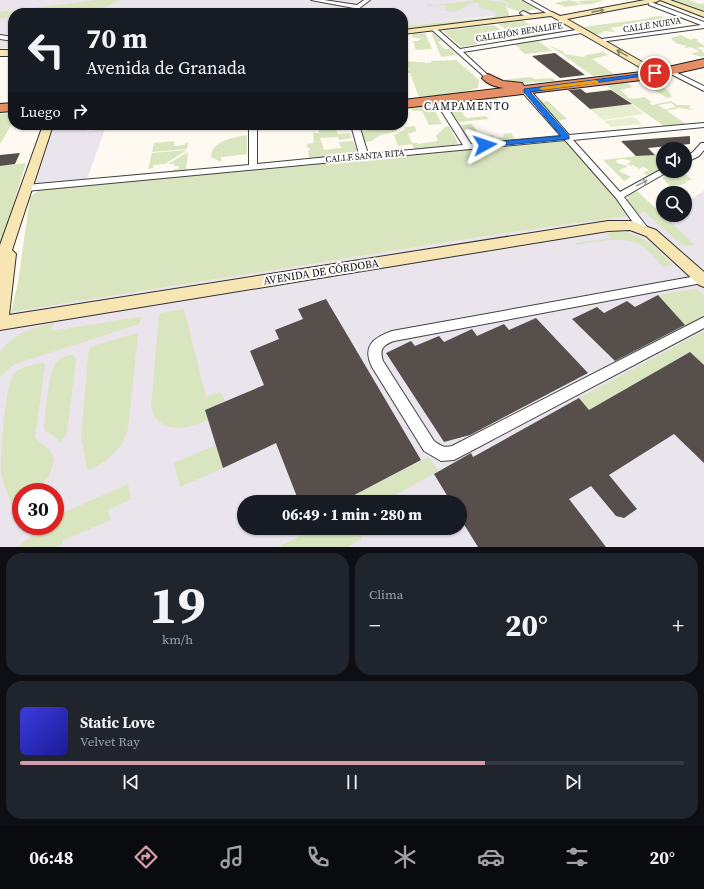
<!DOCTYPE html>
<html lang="es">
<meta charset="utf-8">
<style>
:root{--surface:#171b24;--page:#20242c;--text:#f1f3f6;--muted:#9ea1a6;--line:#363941;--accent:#d59daa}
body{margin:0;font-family:"Source Serif 4",serif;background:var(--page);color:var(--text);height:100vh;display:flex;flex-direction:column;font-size:15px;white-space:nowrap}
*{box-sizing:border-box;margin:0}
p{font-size:13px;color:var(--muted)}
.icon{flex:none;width:22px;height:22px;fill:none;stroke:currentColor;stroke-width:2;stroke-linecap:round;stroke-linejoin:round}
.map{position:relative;height:547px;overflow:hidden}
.sheet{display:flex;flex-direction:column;gap:6px;padding:6px;background:#0d0f14;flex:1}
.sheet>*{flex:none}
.guide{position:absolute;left:8px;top:8px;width:400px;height:122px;border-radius:16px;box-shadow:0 1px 3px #0004;background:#171b24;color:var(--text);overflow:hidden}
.fabs{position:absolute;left:656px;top:142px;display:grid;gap:8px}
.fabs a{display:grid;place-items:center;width:36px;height:36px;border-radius:50%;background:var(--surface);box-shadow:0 1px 3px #0004;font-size:20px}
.speed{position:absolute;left:12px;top:483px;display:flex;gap:8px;font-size:20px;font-weight:700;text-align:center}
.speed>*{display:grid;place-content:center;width:52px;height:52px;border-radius:50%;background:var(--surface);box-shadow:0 1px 3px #0004;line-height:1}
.speed .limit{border:6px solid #d22;background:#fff;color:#111}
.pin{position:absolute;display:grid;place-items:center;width:34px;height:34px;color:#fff;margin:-17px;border:2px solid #fff;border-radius:50%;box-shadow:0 1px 4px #0007}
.me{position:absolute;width:44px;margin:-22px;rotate:85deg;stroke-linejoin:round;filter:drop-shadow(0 0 3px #0008)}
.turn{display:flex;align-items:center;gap:14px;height:84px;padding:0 12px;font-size:18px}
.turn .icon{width:52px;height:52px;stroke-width:2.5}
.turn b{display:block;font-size:28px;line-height:34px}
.then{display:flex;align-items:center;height:38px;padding:0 12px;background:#0003;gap:8px;font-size:15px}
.big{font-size:30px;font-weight:800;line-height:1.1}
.sheet .widget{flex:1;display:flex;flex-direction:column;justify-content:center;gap:6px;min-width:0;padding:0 14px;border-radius:16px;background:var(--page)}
.sheet .dial{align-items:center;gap:0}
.dial b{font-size:52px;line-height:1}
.song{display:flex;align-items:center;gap:12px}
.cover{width:48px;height:48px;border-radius:6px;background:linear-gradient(135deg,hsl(240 70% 55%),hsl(240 70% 35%))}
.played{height:4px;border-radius:2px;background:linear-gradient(90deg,var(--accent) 70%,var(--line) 70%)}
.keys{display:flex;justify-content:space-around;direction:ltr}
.heat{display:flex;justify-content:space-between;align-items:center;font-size:22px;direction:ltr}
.sheet .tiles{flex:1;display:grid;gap:6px;grid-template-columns:1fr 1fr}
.widget:last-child{grid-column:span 2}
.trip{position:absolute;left:237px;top:495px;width:230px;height:40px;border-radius:20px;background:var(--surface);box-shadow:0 1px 3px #0004;font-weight:800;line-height:40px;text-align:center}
.menu{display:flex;height:64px;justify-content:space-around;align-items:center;background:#090b0e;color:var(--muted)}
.menu .icon{width:28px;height:28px}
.menu .active{color:var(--accent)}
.menu b{font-size:18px;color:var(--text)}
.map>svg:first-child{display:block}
.industrial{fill:#eae4ec;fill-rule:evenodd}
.green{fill:#d8e5be}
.pitch{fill:#e7eecf}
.building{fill:#564f4c}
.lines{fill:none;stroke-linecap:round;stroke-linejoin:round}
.street-casing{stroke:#424242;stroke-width:2}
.secondary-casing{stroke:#313131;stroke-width:2}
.highway-casing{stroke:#202020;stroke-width:2}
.street{fill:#fff;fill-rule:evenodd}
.secondary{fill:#f7e6b3;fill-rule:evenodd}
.highway{fill:#e68f67;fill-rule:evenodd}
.oneway{stroke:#8f8569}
.oneway2{stroke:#9f9f9f}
.route{fill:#1a73e8;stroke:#114b97}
.slow{fill:#f59e0b}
.labels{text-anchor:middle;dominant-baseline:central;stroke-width:4;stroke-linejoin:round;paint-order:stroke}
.far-street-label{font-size:9px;fill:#0f0f0f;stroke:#fff}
.far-quarter-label{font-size:11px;letter-spacing:1px;fill:#0f0f0f;stroke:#fff}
.street-label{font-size:11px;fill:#0f0f0f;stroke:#fff}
</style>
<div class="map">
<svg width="704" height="547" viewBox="0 0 704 547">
<rect width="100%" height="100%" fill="#fefaf2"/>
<g class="industrial">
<polygon points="0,0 522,0 507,8 509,14 403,26 403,13 13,13 13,47 0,49"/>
<polygon points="87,126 87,131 105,129 87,179 33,184 52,128"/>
<path d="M704,191v356h-704v-240l2,6 9,-1 488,-78 139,-20 7,-2 18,5 -1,-2h23v-13zM21,492h34v34h-34zM244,502h216v26h-216z"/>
</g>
<g class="green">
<polygon points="97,0 121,0 92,13 73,13 41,8 13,13 13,15 3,19 0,18 0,12"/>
<path d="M472,0c13,0 25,0 36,4l-3,3 5,10 -107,13v-4l90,-9 4,-3 -8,-4 -10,-3 -1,-4c-12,-3 -17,14 -34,7l4,-4 -8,-1 -12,1 -1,-2 4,1 43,-4z"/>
<polygon points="502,0 522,0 542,11 534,9 528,11 533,14 530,15 509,8 507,7 510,4"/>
<path d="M570,0l2,1 33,-1c-7,2 -18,7 -27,3l3,-1 -6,-1 5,4 -17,2 1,-1 -10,-3z"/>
<polygon points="670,0 689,0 700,4 704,3 704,14"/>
<polygon points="660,16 670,20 669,22 672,23 670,25 672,25 642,30 636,27 625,28 624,26 610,28 616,32 604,31 602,33 593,35 584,30 586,29 583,27 652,18 651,17"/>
<polygon points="524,21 549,36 522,40 498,24"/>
<polygon points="494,25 505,33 480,37 487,42 461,47 443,31 480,26 483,28 482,26"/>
<polygon points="431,32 442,41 438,42 445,49 450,49 456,55 441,57"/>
<polygon points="425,33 432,49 416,50 413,41 418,41 421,39 412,37 412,34"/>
<polygon points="681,35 691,40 693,38 699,40 696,41 704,45 704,48 701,47 697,48 704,51 702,52 704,53 704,56 702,57 691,54 699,51 690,47 684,48 686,46 675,43 676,42 671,40 673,39 670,38"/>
<polygon points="537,40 552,51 525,54 519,49 520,48 513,44"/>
<polygon points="549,45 564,52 563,54 584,57 586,55 603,52 608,55 592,59 614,74 593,76"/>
<polygon points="456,60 479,80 478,88 458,93 419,97 410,73 405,73 404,70 409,70 406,61 430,63 431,63 431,61"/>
<polygon points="530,77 535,79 553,78 555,81 510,84 496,79 502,80"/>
<polygon points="648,78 668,90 672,97 667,98 636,79"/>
<polygon points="626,82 633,87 620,90 628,97 627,98 634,99 644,97 652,102 649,103 652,105 671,101 677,105 689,105 691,107 687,107 694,110 679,108 670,110 667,109 676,107 671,103 658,105 664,109 669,110 667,111 686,124 664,126 604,84"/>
<polygon points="496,97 506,110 495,110 490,105 477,106 473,101"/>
<polygon points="548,101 567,119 557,121 540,102"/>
<polygon points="456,103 466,118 486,116 489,119 459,122 446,104"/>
<polygon points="432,105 442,124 429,125 422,111 412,111 410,107"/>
<polygon points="13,113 13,122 0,144 0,114"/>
<polygon points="472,124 480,136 493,135 495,138 504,137 503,134 511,133 516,140 477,143 472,142 460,125"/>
<polygon points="415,126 416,131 408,134 412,143 417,143 418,144 438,141 436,136 445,127 449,126 458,143 453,145 414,149 412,144 398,146 394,135 405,129 404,127"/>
<polygon points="335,127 338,134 350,133 352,138 339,140 338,137 320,138 324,150 341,148 339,142 353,141 357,151 350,155 309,158 308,151 310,150 309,148 307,148 307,144 314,143 313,133 319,133 319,130"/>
<path d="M397,127l1,3c-6,4 -13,3 -19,6 -8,4 -3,5 -14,6l-4,-11z"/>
<path d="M247,135v19l-26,3v5l-10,-5c0,-16 24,-20 36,-22z"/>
<polygon points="566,138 634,215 499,234 11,312 18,283 30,197 37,192 39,184 147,173 146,176"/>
<polygon points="174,141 174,146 184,145 185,143 188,143 187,149 152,152 154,143"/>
<polygon points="187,150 165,164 154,165 153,168 148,169 152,153"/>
<polygon points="188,152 186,170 173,172 174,169 178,169 179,166 174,166 174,164 168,164"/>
<polygon points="663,153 663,168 648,175 643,173 649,170 643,167 639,169 633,165 631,166 627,164 631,162 629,160 622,159 616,160 617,163 628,166 619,171 631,177 624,181 603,160"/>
<polygon points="26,163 0,248 0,166"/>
<polygon points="676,171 680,175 687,175 692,180 685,181 687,183 671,187 662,178"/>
<polygon points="637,191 695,245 683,246 645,212 638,214 628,201 627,196 633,192"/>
<path d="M617,231c27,2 38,17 56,34l-10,2c-7,-7 -14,-17 -22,-22 -18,-10 -46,-3 -65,0l-1,-2 35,-5 -3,-5z"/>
<polygon points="694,289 697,289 704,296 704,317 685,326 658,295"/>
<path d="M184,309l22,88 14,-5 5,9 -20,9 3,10c-15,6 -40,15 -52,-2 -3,-3 -3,-8 -5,-11l8,-92 2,-2z"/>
<path d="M139,317l2,1 -2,6 -124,40 -15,12v-24c14,-18 32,-25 54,-29l-3,8z"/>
<polygon points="704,331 704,365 690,352 589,410 579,398"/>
<polygon points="138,333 128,429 122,444 112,455 104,462 89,470 87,468 81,435 89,349 96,345"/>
<path d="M69,355h4l3,4 -9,74 -7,10 -3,-5 -12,-7 -1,-6c2,-15 4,-50 12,-62 3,-4 7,-6 13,-8z"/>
<path d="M42,363l3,2 -10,73 15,12 4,10 -4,14 -13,18h-16v15l-7,6c-4,-14 -10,-27 -13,-41 -1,-15 4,-86 13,-98 5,-7 19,-9 28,-11z"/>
<polygon points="216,445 223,468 180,487 174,463"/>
<polygon points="429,457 438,471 383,502 341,502"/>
<polygon points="128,484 131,499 108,510 110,520 62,541 63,544 57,547 18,547 43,526 55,526 56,516"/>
<polygon points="309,528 358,528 362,538 348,547 278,547 310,531"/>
</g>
<g class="pitch">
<polygon points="631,104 644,114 603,120 590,109"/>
<polygon points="634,117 642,124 611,127 604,121"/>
</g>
<g class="building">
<polygon points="555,53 585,75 560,78 532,56"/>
<polygon points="581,89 586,93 611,90 632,104 590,109 568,90"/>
<polygon points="690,136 690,144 648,148 655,155 636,156 621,141"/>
<polygon points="20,153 15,164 0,166 0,155"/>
<polygon points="658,295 685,325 615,361 572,319 597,307 604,313 627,301 635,307"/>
<polygon points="326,299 421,460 341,502 299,502 276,443 223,468 205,410 264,385 250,351 279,339 275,330 303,319 298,309"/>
<polygon points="536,318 588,373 470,435 444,442 386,353 411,341 415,346 439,336 444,342 472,329 477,336 504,324 509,330"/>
<polygon points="690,352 704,365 704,463 674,434 609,475 637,509 624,518 616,516 591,486 569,499 606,547 478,547 460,518 460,502 451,502 434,474 471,453 473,457 579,398 589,410"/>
</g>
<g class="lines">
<defs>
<g id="street">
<polygon points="311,0 324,0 357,5 364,0 370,0 353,13 350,11 354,8"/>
<polygon points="523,0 530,0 555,14 550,15"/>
<polygon points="651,2 704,22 704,28 600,42 599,41 602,39 701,25 649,5 649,3"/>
<polygon points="523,11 531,15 532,16 529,18 521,14 520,13"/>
<polygon points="432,28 436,28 460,49 582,29 585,31 582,33 463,52 490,77 491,78 488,80 432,30"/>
<polygon points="0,35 13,37 13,41 0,39"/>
<polygon points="669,69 704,86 704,91 667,72 666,71"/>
<polygon points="523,89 529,89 569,135 704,123 704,127 573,140 620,192 662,169 663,171 669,171 624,197 647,227 648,229 647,231 639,231 616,198 565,140 26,191 21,188 26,185 249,165 249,125 257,125 257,164 359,154 351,125 359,125 368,154 463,145 435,101 439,99 442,99 471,144 561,136 523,93"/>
<polygon points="701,143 704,143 704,150 699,156 685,163 685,157 693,152"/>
<path d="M702,275l2,1v6l-2,1 -308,58c-11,4 -15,8 -11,20l51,80c7,5 10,7 18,5l252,-129v11l-250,132 -13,1 -17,-10 -52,-84c-10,-21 1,-29 20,-36z"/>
</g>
<g id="secondary">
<polygon points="645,0 660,0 656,2 567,19 658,71 660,73 658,75 655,76 551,16 403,34 403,30 552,12 560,16"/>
<polygon points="660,0 670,0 704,12 704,17"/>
<rect x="0" y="50" width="13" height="6"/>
<polygon points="43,125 53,125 12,250 16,254 9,315 608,221 631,221 656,230 704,272 704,287 699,285 646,236 630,230 608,231 0,330 0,245"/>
</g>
<g id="highway">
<path d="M704,59v8l-54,12 -247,29v-8l101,-12c-8,-1 -17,-4 -22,-10l2,-3 4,-1 15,7 19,2 2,3 126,-15z"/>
<polygon points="13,103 13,111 0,112 0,104"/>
</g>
</defs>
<use href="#street" class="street-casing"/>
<use href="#secondary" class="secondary-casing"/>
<use href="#highway" class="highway-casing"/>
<use href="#street" class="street"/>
<use href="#secondary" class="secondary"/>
<use href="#highway" class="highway"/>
</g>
<defs><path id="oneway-shaft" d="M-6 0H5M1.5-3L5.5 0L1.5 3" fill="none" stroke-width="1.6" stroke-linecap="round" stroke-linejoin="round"/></defs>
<g class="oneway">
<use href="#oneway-shaft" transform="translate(598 11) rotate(-11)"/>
<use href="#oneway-shaft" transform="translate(622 53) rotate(-151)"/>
</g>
<use class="oneway2" href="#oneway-shaft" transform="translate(642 183) rotate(-28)"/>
<polygon class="route" points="655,72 657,72 657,74 530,92 569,136 569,139 485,147 482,145 485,143 561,136 524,92 524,89"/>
<polygon class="slow" points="596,80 599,82 598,83 542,90 539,89 542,87"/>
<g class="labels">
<g class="far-street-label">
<text transform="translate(652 25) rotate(-9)">CALLE NUEVA</text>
<text transform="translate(519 32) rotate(-9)">CALLEJÓN BENALIFE</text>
<text transform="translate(365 156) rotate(-5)">CALLE SANTA RITA</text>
</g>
<g class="far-quarter-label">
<text x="467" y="106">CAMPAMENTO</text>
</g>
<g class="street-label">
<text transform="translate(321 272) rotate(-9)">AVENIDA DE CÓRDOBA</text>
</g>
</g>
</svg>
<div class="fabs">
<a><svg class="icon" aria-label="sound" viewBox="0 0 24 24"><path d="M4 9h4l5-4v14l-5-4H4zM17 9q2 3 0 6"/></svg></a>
<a><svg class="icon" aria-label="search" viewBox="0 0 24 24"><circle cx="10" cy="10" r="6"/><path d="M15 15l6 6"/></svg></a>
</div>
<div class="speed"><div class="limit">30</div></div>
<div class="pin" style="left:655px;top:73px;background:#d93025"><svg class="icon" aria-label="arrive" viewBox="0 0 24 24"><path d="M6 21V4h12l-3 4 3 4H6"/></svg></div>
<svg class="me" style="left:485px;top:145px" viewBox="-20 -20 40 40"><path d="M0-17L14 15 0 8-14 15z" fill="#1a73e8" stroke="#fff" stroke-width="4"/></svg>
<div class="trip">06:49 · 1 min · 280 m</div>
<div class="guide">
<div class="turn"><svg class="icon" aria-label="left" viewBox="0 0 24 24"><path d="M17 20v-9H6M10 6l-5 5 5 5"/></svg><div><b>70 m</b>Avenida de Granada</div></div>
<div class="then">Luego<svg class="icon" aria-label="right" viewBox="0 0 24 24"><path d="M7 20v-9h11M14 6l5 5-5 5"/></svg></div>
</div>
</div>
<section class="sheet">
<div class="tiles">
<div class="widget dial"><b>19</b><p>km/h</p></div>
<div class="widget"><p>Clima</p>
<div class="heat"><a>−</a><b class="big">20°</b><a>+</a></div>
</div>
<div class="widget">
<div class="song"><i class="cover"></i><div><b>Static Love</b><p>Velvet Ray</p></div></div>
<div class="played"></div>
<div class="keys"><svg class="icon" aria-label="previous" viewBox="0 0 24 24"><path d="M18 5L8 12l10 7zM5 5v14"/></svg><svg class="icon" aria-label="pause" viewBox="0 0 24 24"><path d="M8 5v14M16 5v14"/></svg><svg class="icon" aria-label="next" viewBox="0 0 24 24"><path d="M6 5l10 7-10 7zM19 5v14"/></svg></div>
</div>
</div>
</section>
<nav class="menu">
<b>06:48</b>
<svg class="icon active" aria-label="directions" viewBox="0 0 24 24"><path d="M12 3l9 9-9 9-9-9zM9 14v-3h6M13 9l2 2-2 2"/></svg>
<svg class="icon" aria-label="music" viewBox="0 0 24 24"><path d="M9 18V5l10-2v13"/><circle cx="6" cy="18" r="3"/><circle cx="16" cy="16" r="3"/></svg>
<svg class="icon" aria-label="phone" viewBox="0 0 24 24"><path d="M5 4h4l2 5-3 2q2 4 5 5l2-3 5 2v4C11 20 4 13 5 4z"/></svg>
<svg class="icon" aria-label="climate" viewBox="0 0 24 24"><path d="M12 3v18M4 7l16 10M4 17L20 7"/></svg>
<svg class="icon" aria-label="car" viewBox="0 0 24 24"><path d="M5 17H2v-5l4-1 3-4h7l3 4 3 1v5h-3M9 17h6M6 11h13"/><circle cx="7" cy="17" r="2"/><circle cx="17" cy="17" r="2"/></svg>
<svg class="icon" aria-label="filters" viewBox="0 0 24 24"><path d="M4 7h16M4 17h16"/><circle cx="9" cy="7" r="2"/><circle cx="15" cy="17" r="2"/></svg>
<b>20°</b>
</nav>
